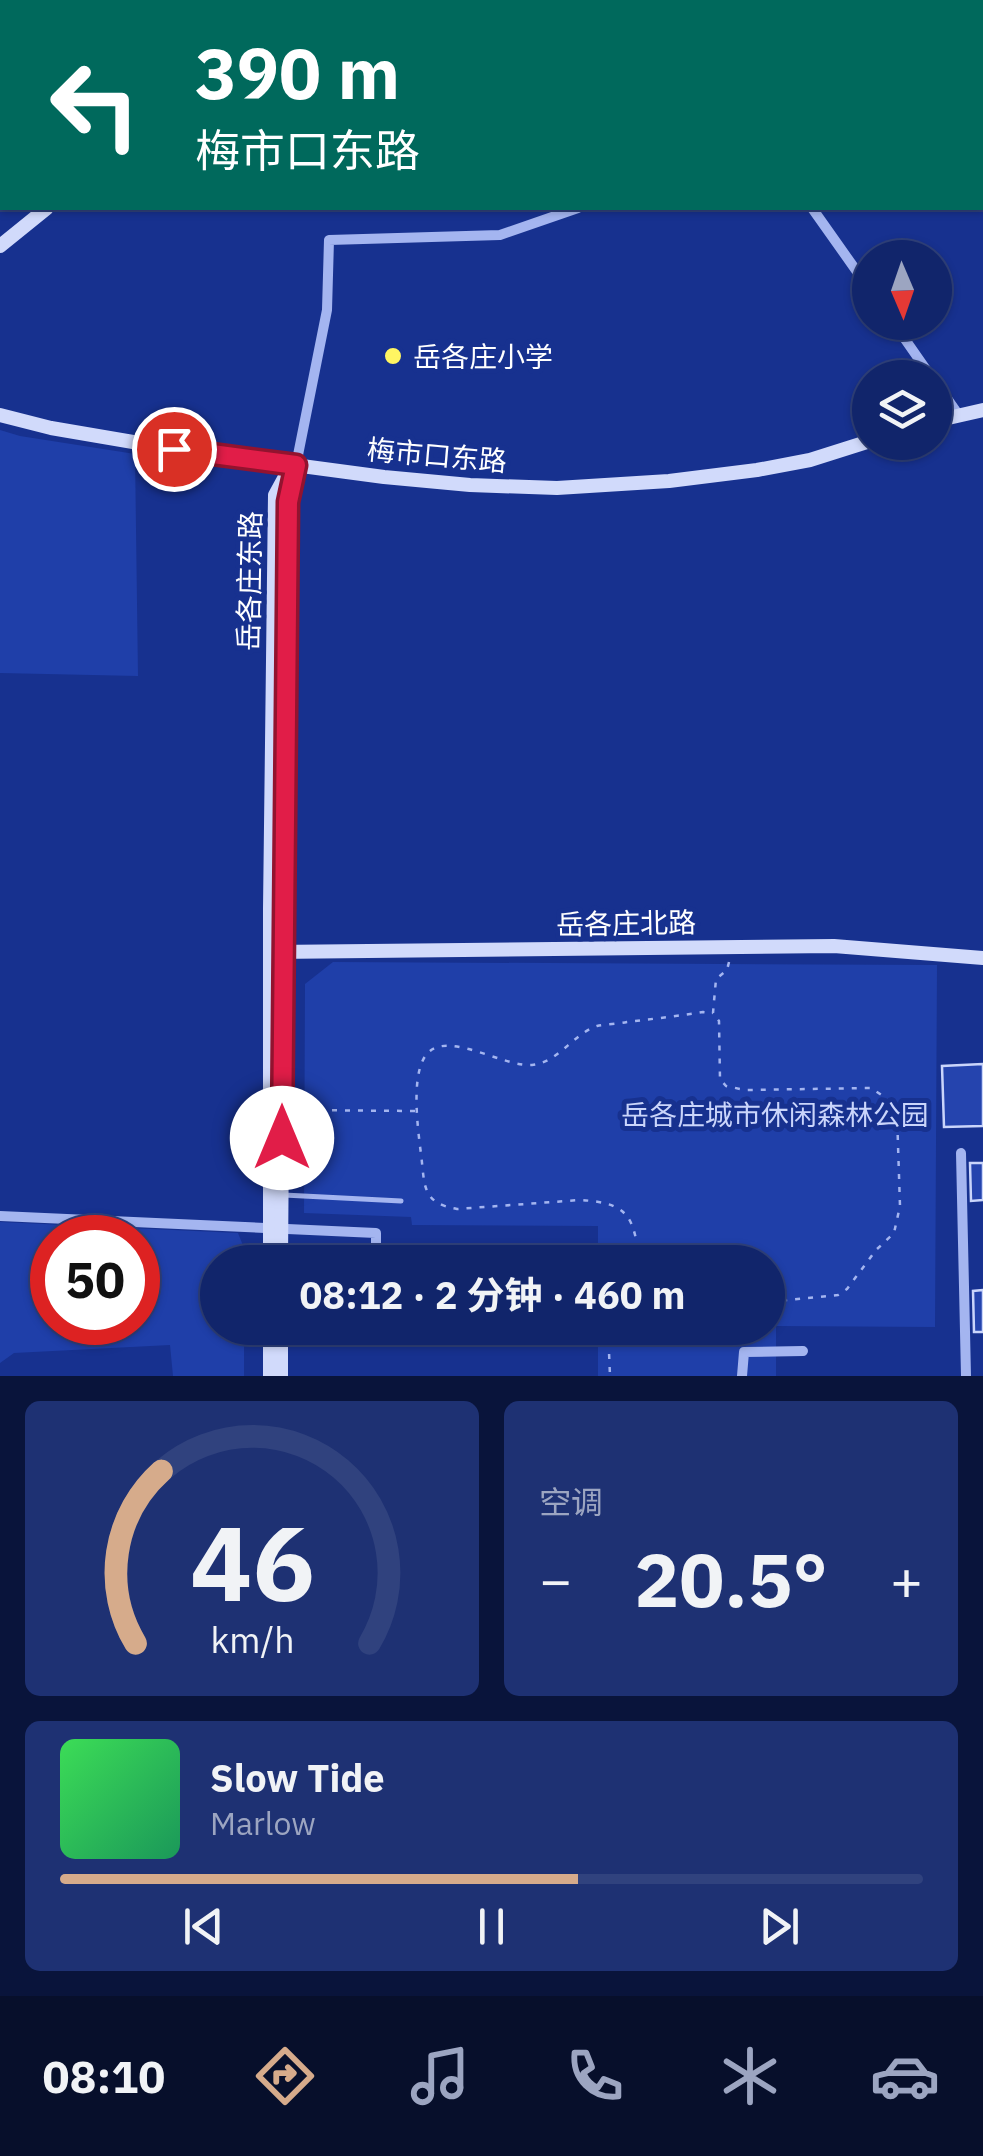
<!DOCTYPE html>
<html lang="zh">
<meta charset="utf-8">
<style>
:root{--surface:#11256b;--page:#1e3173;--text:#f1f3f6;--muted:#9ca5c1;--line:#30427e;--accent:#d6ab8b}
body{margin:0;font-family:"IBM Plex Sans","Noto Sans SC",sans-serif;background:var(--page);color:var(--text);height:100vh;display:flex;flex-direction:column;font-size:38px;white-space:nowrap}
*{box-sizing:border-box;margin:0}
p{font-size:32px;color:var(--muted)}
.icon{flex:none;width:55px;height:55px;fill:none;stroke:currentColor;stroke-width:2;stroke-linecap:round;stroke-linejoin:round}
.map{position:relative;height:1376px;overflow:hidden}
.details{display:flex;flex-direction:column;gap:25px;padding:25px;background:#09143b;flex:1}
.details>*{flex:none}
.guide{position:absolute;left:0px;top:0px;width:985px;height:210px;box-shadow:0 2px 8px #0004,0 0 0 2px var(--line);background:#00695c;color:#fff;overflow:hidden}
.needle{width:65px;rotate:178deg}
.tools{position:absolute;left:852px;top:240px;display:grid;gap:20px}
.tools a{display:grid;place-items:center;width:100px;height:100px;border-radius:50%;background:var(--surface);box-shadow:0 2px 8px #0004,0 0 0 2px var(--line);font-size:50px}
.speed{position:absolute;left:30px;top:1215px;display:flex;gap:20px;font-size:50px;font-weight:700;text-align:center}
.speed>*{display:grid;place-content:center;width:130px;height:130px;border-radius:50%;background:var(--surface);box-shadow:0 2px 8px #0004,0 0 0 2px var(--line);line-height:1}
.speed .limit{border:15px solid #d22;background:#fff;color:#111}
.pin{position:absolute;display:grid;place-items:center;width:85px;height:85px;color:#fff;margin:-42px;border:5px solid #fff;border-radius:50%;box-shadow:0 2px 10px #0007}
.me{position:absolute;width:110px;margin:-55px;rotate:0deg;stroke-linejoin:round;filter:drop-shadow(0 0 8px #0008)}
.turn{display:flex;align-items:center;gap:35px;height:210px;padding:0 30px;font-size:45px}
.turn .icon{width:130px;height:130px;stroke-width:2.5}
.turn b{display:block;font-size:70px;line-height:85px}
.big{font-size:75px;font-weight:700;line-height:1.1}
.details .widget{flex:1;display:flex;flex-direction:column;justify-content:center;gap:15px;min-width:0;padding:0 35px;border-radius:15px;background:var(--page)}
.details .dial{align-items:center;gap:0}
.dial svg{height:260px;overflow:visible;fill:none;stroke:var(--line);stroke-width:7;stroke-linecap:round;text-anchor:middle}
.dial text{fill:var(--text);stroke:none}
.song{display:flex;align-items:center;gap:30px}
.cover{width:120px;height:120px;border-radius:15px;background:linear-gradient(135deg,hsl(130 70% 55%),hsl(150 70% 35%))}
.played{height:10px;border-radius:5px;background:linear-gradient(90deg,var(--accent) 60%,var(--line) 60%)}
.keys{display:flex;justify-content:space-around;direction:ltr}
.heat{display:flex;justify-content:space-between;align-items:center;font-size:55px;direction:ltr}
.details .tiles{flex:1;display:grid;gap:25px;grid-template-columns:1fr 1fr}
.widget:last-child{grid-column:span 2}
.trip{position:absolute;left:200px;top:1245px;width:585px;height:100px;border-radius:50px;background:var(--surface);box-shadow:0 2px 8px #0004,0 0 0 2px var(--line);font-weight:700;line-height:100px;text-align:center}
.menu{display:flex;height:160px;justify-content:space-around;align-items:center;background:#070f2b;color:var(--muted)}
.menu .icon{width:70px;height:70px}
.menu .active{color:var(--accent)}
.menu b{font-size:45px;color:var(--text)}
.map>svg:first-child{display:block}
.green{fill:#1f3fa9;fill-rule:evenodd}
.building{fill:#2544ae;stroke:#cad5fb;stroke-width:2.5}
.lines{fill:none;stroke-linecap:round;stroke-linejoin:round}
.path{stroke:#a4b5f0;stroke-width:2.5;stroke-dasharray:5 8;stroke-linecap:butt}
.lane{stroke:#a4b5f0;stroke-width:5}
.street{stroke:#a4b5f0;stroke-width:10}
.secondary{stroke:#d1dafb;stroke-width:14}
.route-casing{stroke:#92132f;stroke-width:25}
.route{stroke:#e11d48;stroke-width:18}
.poi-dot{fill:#fff562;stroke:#17318f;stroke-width:4}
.labels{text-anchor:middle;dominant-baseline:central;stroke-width:10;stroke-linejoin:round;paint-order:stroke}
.poi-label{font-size:28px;fill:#fff;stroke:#17318f;text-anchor:start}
.street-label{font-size:28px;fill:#fff;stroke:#17318f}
.park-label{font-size:28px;fill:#cad5fb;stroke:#17318f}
</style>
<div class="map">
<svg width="983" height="1376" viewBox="0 0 983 1376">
<rect width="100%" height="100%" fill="#17318f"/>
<g class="green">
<polygon points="0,0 335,0 331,2 2,2 2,108 0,105"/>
<polygon points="0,430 20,436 135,454 138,676 0,673"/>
<polygon points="333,962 937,965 935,1327 776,1326 776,1376 598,1376 598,1328 768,1328 768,1262 598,1262 598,1226 412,1225 411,1217 304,1213 305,984"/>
<path d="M0,1222l238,11 6,15v14h-26v66h26v48h-71l-3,-31 -156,8 -14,10zM52,1238h86v84h-86z"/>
</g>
<g class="building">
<polygon points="983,1064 983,1126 944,1127 942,1066"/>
<polygon points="970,1163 983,1163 983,1200 971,1201"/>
<polygon points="983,1290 983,1332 974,1332 973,1291"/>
</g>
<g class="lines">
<g class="path">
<polyline points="124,2 128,0"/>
<polyline points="0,55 2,55"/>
<polyline points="729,962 727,970 716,979 713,1013 719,1021 720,1079 726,1086 745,1090 871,1088 889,1100 897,1114 900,1206 894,1233 876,1250 847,1289 838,1295 768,1302"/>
<polyline points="293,1110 415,1111"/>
<path d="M640,1262c-7,-44 -9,-59 -60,-62l-123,9c-36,-6 -32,-24 -36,-55 -3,-24 -12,-87 9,-103 22,-18 74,16 102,14 27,-3 41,-31 65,-39 9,-2 21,-2 30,-4 25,-3 51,-6 76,-10l10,1"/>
<polyline points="608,1328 610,1376"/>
<polyline points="742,1328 743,1341"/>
</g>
<polyline class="lane" points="284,1195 401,1201"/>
<g class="street">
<polyline points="982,72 983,72"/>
<polyline points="812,208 870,290"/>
<polyline points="893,322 932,378"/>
<polyline points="935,381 958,414"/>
<polyline points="296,465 327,310 329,240 500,235 578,208"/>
<polyline points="961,1153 966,1376"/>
<polyline points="0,1216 376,1233 376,1262"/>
<polyline points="742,1376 744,1352 803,1351"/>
</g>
<g class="secondary">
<polyline points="347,2 351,0"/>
<polyline points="0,119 2,121"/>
<polyline points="0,246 47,208"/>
<polyline points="0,415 51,428 174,449 384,477 470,485 557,488 669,481 757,470 810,460 870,441"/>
<polyline points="935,421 983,410"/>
<polyline points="274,952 834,946 983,958"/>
<polyline points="270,1262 270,909 275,495 287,473 296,465"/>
<polyline points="281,1262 287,502 295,470"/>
<polyline points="270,1376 270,1328"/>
<polyline points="281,1376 281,1328"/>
</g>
</g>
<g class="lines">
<defs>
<polyline id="route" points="174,449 296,465 288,502 282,1138"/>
</defs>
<use href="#route" class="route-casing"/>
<use href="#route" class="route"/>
</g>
<circle class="poi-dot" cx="393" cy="356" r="10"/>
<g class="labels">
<g class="poi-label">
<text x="413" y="356">岳各庄小学</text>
</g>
<g class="street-label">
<text transform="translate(437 455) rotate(5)">梅市口东路</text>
<text transform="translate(249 581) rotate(-89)">岳各庄东路</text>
<text transform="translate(626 923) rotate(-1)">岳各庄北路</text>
</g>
<g class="park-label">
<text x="775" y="1114">岳各庄城市休闲森林公园</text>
</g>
</g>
</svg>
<div class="tools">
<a><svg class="needle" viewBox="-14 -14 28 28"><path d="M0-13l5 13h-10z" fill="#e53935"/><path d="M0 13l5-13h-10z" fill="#9ca5c1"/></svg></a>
<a><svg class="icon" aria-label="layers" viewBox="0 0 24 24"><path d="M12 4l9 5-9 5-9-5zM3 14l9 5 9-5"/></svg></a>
</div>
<div class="speed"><div class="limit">50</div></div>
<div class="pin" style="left:174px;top:449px;background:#d93025"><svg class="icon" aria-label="arrive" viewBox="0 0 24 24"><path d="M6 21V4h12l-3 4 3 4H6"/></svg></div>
<svg class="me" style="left:282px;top:1138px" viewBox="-20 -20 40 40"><circle r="19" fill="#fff"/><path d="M0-13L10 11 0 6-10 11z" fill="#e11d48"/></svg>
<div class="trip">08:12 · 2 分钟 · 460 m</div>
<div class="guide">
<div class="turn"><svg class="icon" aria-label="left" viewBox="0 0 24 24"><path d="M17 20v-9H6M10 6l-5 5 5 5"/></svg><div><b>390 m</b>梅市口东路</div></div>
</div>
</div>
<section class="details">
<div class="tiles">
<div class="widget dial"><svg viewBox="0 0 100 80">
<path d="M14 69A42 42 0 1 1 86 69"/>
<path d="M14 69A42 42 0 0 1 22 16" stroke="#d6ab8b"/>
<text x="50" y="56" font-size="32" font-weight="700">46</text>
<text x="50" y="72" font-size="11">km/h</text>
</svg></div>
<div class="widget"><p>空调</p>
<div class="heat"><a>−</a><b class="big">20.5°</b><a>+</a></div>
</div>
<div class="widget">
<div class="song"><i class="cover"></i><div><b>Slow Tide</b><p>Marlow</p></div></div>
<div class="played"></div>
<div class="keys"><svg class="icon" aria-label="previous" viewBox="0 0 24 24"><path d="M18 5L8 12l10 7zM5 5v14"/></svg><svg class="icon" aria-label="pause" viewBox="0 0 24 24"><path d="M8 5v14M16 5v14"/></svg><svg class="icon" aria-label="next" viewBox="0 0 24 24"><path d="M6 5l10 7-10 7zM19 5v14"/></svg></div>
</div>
</div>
</section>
<nav class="menu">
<b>08:10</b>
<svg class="icon active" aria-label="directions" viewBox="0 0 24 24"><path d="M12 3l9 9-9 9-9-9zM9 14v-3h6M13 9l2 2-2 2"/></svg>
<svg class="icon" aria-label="music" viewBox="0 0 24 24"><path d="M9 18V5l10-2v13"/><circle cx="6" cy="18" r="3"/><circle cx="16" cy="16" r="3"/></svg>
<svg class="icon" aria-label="phone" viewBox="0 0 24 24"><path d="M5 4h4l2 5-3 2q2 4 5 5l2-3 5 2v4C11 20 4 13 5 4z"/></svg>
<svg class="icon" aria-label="climate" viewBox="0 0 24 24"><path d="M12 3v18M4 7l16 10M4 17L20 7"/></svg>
<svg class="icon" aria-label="car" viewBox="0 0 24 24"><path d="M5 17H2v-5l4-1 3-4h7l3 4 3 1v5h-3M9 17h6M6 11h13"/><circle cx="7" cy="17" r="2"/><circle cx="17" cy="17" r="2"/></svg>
</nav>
